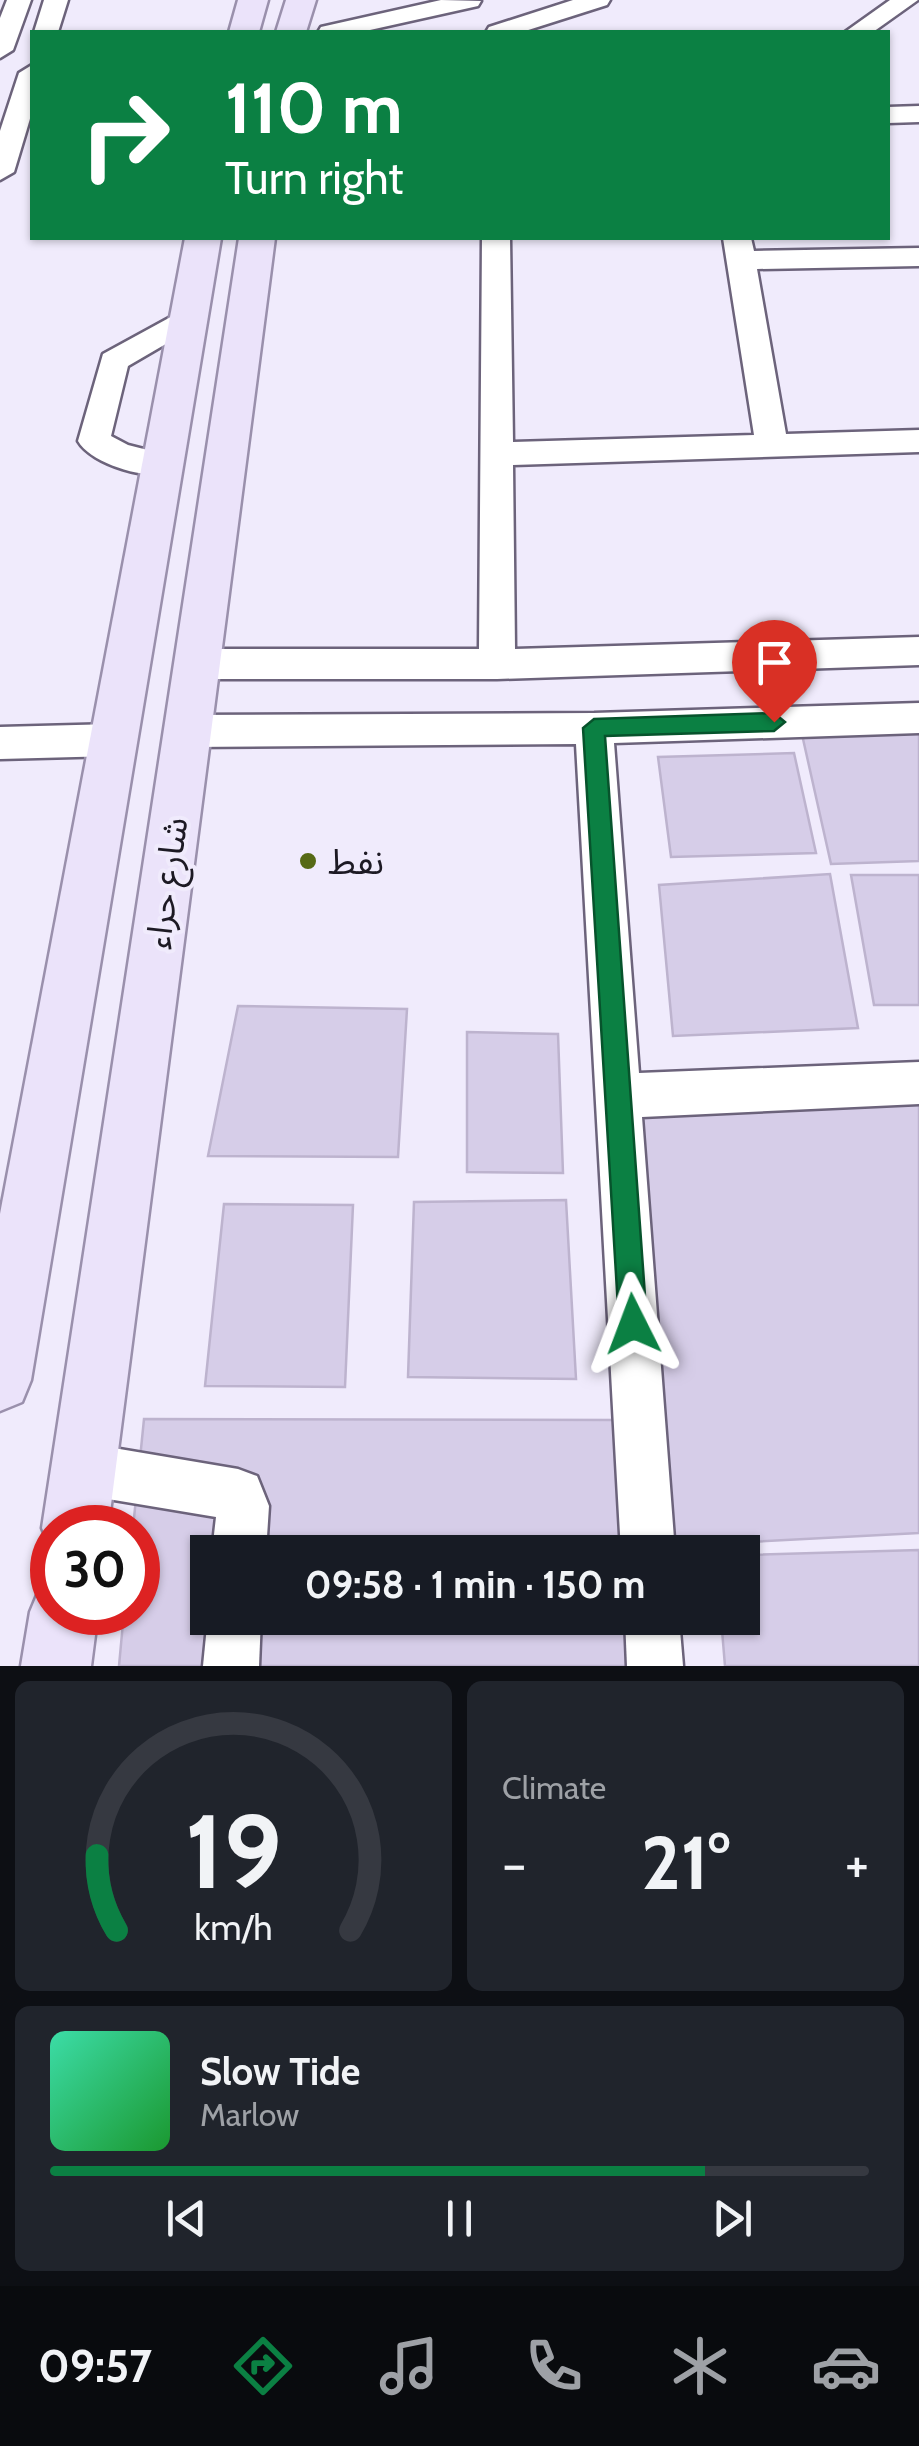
<!DOCTYPE html>
<meta charset="utf-8">
<style>
:root{--surface:#171b24;--page:#20242c;--text:#f1f3f6;--muted:#9ea1a6;--line:#363941;--accent:#0b8043}
body{margin:0;font-family:Cabin,"Noto Sans Arabic",sans-serif;background:var(--page);color:var(--text);height:100vh;display:flex;flex-direction:column;font-size:38px;white-space:nowrap}
*{box-sizing:border-box;margin:0}
p{font-size:32px;color:var(--muted)}
.icon{flex:none;width:55px;height:55px;fill:none;stroke:currentColor;stroke-width:2;stroke-linecap:round;stroke-linejoin:round}
.map{position:relative;height:1666px;overflow:hidden}
.details{display:flex;flex-direction:column;gap:15px;padding:15px;background:#0d0f14;flex:1}
.details>*{flex:none}
.top-card{position:absolute;left:30px;top:30px;width:860px;height:210px;border-radius:0px;box-shadow:0 2px 8px #0004;background:#0b8043;color:#fff;overflow:hidden}
.speed{position:absolute;left:30px;top:1505px;display:flex;gap:20px;font-size:50px;font-weight:700;text-align:center}
.speed>*{display:grid;place-content:center;width:130px;height:130px;border-radius:50%;background:var(--surface);box-shadow:0 2px 8px #0004;line-height:1}
.speed .limit{border:15px solid #d22;background:#fff;color:#111}
.pin{position:absolute;display:grid;place-items:center;width:85px;height:85px;color:#fff;margin:-102px -42px;border-radius:50% 50% 50% 0;rotate:-45deg;box-shadow:0 0 10px #0007}
.pin .icon{rotate:45deg}
.me{position:absolute;width:110px;margin:-55px;rotate:357deg;stroke-linejoin:round;filter:drop-shadow(0 0 8px #0008)}
.turn{display:flex;align-items:center;gap:35px;height:210px;padding:0 30px;font-size:45px}
.turn .icon{width:130px;height:130px;stroke-width:2.5}
.turn b{display:block;font-size:70px;line-height:85px}
.big{font-size:75px;font-weight:800;line-height:1.1}
.details .tile{flex:1;display:flex;flex-direction:column;justify-content:center;gap:15px;min-width:0;padding:0 35px;border-radius:15px;background:var(--page)}
.details .dial{align-items:center;gap:0}
.dial svg{height:260px;overflow:visible;fill:none;stroke:var(--line);stroke-width:7;stroke-linecap:round;text-anchor:middle}
.dial text{fill:var(--text);stroke:none}
.song{display:flex;align-items:center;gap:30px}
.cover{width:120px;height:120px;border-radius:15px;background:linear-gradient(135deg,hsl(160 70% 55%),hsl(130 70% 35%))}
.played{height:10px;border-radius:5px;background:linear-gradient(90deg,var(--accent) 80%,var(--line) 80%)}
.keys{display:flex;justify-content:space-around;direction:ltr}
.heat{display:flex;justify-content:space-between;align-items:center;font-size:55px;direction:ltr}
.details .tiles{flex:1;display:grid;gap:15px;grid-template-columns:1fr 1fr}
.tile:last-child{grid-column:span 2}
.trip{position:absolute;left:190px;top:1535px;width:570px;height:100px;border-radius:0px;background:var(--surface);box-shadow:0 2px 8px #0004;font-weight:800;line-height:100px;text-align:center}
.dock{display:flex;height:160px;justify-content:space-around;align-items:center;background:#090b0e;color:var(--muted)}
.dock .icon{width:70px;height:70px}
.dock .selected{color:var(--accent)}
.dock b{font-size:45px;color:var(--text)}
.map>svg:first-child{display:block}
.building{fill:#d6cde8;stroke:#bdb3ce;stroke-width:2.5}
.lines{fill:none;stroke-linecap:round;stroke-linejoin:round}
.minor-casing{stroke:#6c637b;stroke-width:5}
.major-casing{stroke:#9a90ac;stroke-width:5}
.minor{fill:#fff;fill-rule:evenodd}
.major{fill:#ebe3fa;fill-rule:evenodd}
.route{fill:#0b8043;stroke:#07532c;stroke-width:2.5}
.poi-dot{fill:#566915;stroke:#f0ebfc;stroke-width:4}
.labels{text-anchor:middle;dominant-baseline:central;stroke-width:8;stroke-linejoin:round;paint-order:stroke}
.poi-label{font-size:35px;fill:#1d1a24;stroke:#f0ebfc;text-anchor:start}
.street-label{font-size:35px;fill:#1d1a24;stroke:#f0ebfc}
</style>
<div class="map">
<svg width="919" height="1666" viewBox="0 0 919 1666">
<rect width="100%" height="100%" fill="#f0ebfc"/>
<g class="building">
<polygon points="919,724 919,861 831,864 801,730"/>
<polygon points="794,753 816,853 671,857 658,757"/>
<polygon points="830,874 858,1028 673,1036 659,885"/>
<polygon points="851,875 919,875 919,1005 874,1005"/>
<polygon points="238,1006 407,1009 398,1157 208,1156"/>
<polygon points="467,1032 558,1034 563,1173 467,1172"/>
<polygon points="919,1101 919,1533 672,1546 635,1115"/>
<polygon points="566,1200 576,1379 408,1377 414,1202"/>
<polygon points="224,1204 353,1205 345,1387 205,1386"/>
<polygon points="144,1419 620,1420 627,1552 208,1552 208,1618 631,1618 634,1666 119,1666 124,1612 138,1612 138,1528 133,1528"/>
<polygon points="919,1550 919,1666 725,1666 721,1618 742,1618 742,1555"/>
</g>
<g class="lines">
<defs>
<g id="minor">
<polygon points="7,0 31,0 13,50 0,58 0,18"/>
<polygon points="44,0 68,0 58,32 34,32"/>
<polygon points="441,0 481,1 478,6 361,32 318,32 321,27"/>
<polygon points="573,0 610,0 607,5 522,32 486,32 489,27"/>
<polygon points="890,0 918,0 873,32 845,32"/>
<polygon points="32,65 32,112 14,172 0,180 0,131 19,73"/>
<polygon points="919,106 919,122 888,123 888,107"/>
<polygon points="482,238 510,238 513,442 754,435 723,238 751,238 754,251 919,248 919,266 757,269 786,434 919,430 919,452 513,465 515,649 919,637 919,665 497,679 197,679 184,674 179,664 184,654 197,649 479,649"/>
<path d="M189,307l11,3 4,7 -4,7 -72,42 -17,70 17,9 47,12 5,8 -5,8c-25,8 -83,-8 -97,-32l25,-87z"/>
<polygon points="919,703 919,733 614,743 639,1073 919,1062 919,1104 642,1117 675,1552 621,1552 576,744 188,747 175,742 169,731 175,720 188,715 594,713"/>
<polygon points="114,724 128,729 133,740 128,751 114,756 0,759 0,727"/>
<polygon points="84,1443 238,1469 257,1476 269,1506 266,1552 212,1552 216,1517 84,1495 66,1487 58,1469 66,1451"/>
<polygon points="208,1616 261,1618 259,1666 203,1666"/>
<polygon points="625,1618 679,1618 683,1666 627,1666"/>
</g>
<g id="major">
<polygon points="238,0 268,0 259,32 229,32"/>
<polygon points="286,0 316,0 306,32 276,32"/>
<polygon points="185,238 221,238 31,1380 22,1402 0,1411 0,1214"/>
<polygon points="239,238 275,238 108,1528 52,1528 52,1552 42,1528"/>
<polygon points="52,1583 52,1612 98,1612 91,1666 21,1666 30,1612 40,1588"/>
</g>
</defs>
<use href="#minor" class="minor-casing"/>
<use href="#major" class="major-casing"/>
<use href="#minor" class="minor"/>
<use href="#major" class="major"/>
</g>
<polygon class="route" points="774,713 785,722 774,731 605,736 647,1324 643,1334 633,1338 623,1334 619,1324 583,728 594,719"/>
<circle class="poi-dot" cx="308" cy="861" r="10"/>
<g class="labels">
<g class="poi-label">
<text x="328" y="861">نفط</text>
</g>
<g class="street-label">
<text transform="translate(166 883) rotate(-82)">شارع حراء</text>
</g>
</g>
</svg>
<div class="speed"><div class="limit">30</div></div>
<div class="pin" style="left:774px;top:722px;background:#d93025"><svg class="icon" aria-label="arrive" viewBox="0 0 24 24"><path d="M6 21V4h12l-3 4 3 4H6"/></svg></div>
<svg class="me" style="left:633px;top:1324px" viewBox="-20 -20 40 40"><path d="M0-17L14 15 0 8-14 15z" fill="#0b8043" stroke="#fff" stroke-width="4"/></svg>
<div class="trip">09:58 · 1 min · 150 m</div>
<div class="top-card">
<div class="turn"><svg class="icon" aria-label="right" viewBox="0 0 24 24"><path d="M7 20v-9h11M14 6l5 5-5 5"/></svg><div><b>110 m</b>Turn right</div></div>
</div>
</div>
<section class="details">
<div class="tiles">
<div class="tile dial"><svg viewBox="0 0 100 80">
<path d="M14 69A42 42 0 1 1 86 69"/>
<path d="M14 69A42 42 0 0 1 8 46" stroke="#0b8043"/>
<text x="50" y="56" font-size="32" font-weight="700">19</text>
<text x="50" y="72" font-size="11">km/h</text>
</svg></div>
<div class="tile"><p>Climate</p>
<div class="heat"><a>−</a><b class="big">21°</b><a>+</a></div>
</div>
<div class="tile">
<div class="song"><i class="cover"></i><div><b>Slow Tide</b><p>Marlow</p></div></div>
<div class="played"></div>
<div class="keys"><svg class="icon" aria-label="previous" viewBox="0 0 24 24"><path d="M18 5L8 12l10 7zM5 5v14"/></svg><svg class="icon" aria-label="pause" viewBox="0 0 24 24"><path d="M8 5v14M16 5v14"/></svg><svg class="icon" aria-label="next" viewBox="0 0 24 24"><path d="M6 5l10 7-10 7zM19 5v14"/></svg></div>
</div>
</div>
</section>
<nav class="dock">
<b>09:57</b>
<svg class="icon selected" aria-label="directions" viewBox="0 0 24 24"><path d="M12 3l9 9-9 9-9-9zM9 14v-3h6M13 9l2 2-2 2"/></svg>
<svg class="icon" aria-label="music" viewBox="0 0 24 24"><path d="M9 18V5l10-2v13"/><circle cx="6" cy="18" r="3"/><circle cx="16" cy="16" r="3"/></svg>
<svg class="icon" aria-label="phone" viewBox="0 0 24 24"><path d="M5 4h4l2 5-3 2q2 4 5 5l2-3 5 2v4C11 20 4 13 5 4z"/></svg>
<svg class="icon" aria-label="climate" viewBox="0 0 24 24"><path d="M12 3v18M4 7l16 10M4 17L20 7"/></svg>
<svg class="icon" aria-label="car" viewBox="0 0 24 24"><path d="M5 17H2v-5l4-1 3-4h7l3 4 3 1v5h-3M9 17h6M6 11h13"/><circle cx="7" cy="17" r="2"/><circle cx="17" cy="17" r="2"/></svg>
</nav>
